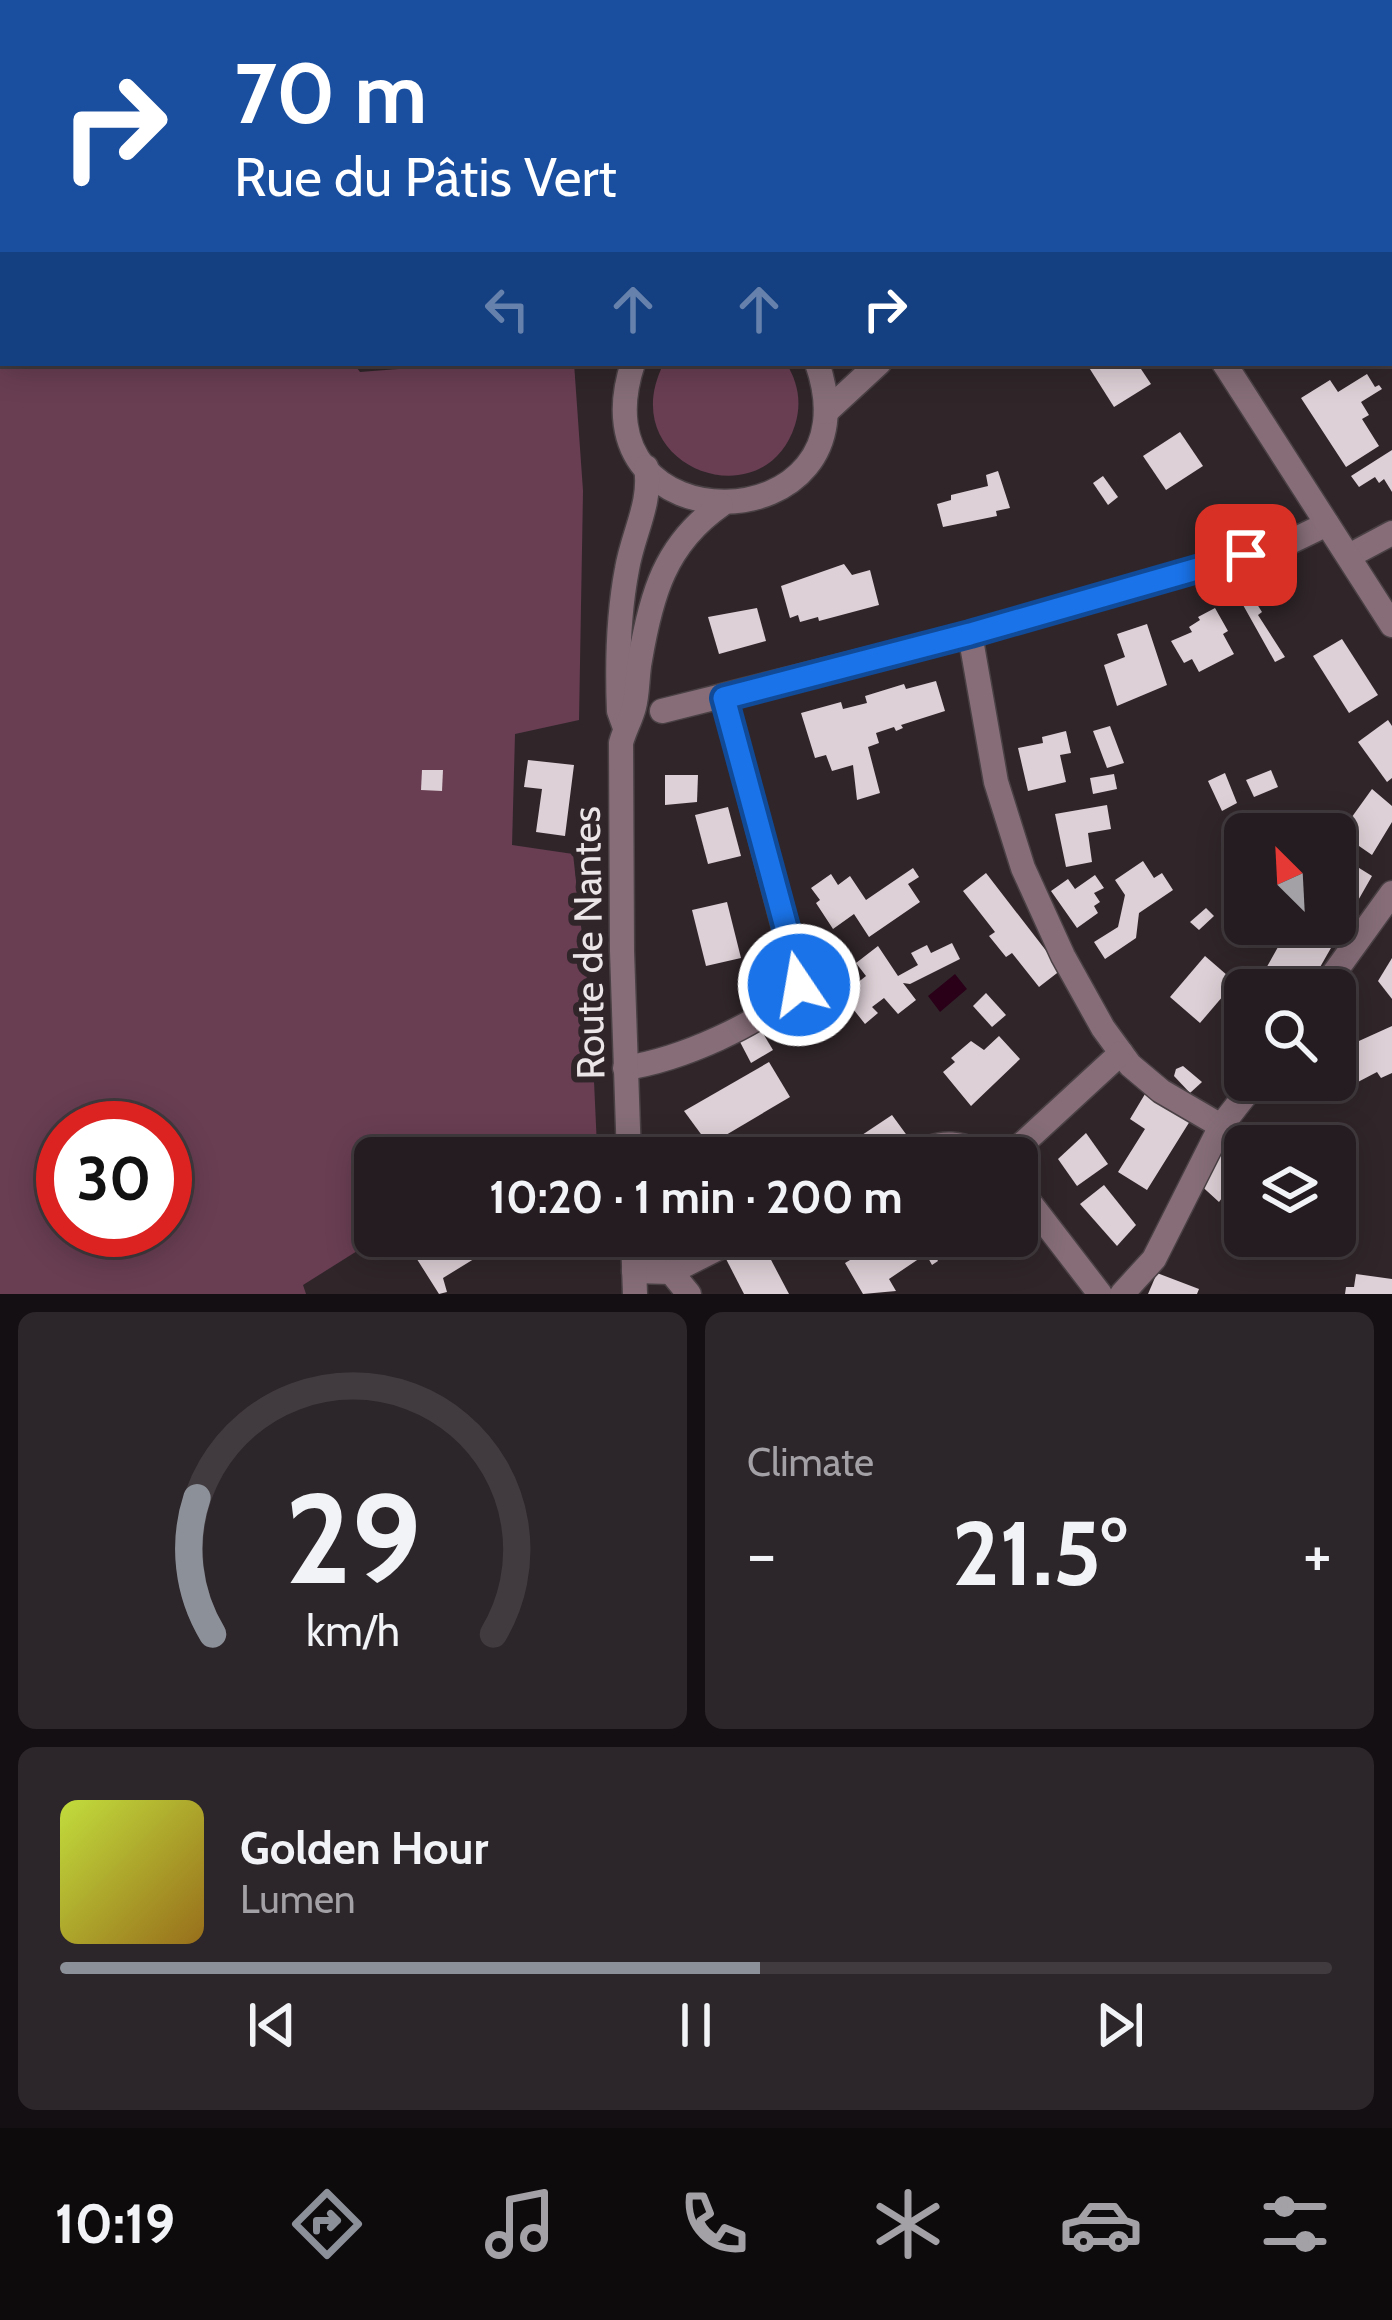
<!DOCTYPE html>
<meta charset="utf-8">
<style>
:root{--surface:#241c20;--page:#2c2529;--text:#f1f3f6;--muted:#a3a1a5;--line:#413a3e;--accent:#8c9099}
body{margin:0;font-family:Cabin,sans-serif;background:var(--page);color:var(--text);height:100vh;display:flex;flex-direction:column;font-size:45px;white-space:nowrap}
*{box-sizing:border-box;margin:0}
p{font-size:39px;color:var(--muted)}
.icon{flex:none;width:66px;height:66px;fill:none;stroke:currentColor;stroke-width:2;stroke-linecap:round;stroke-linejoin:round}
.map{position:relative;height:1294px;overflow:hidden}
.panel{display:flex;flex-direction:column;gap:18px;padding:18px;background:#140f12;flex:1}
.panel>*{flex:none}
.guide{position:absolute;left:0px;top:0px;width:1392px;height:366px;box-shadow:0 6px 30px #0003,0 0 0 3px var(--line);background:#1a4fa0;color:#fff;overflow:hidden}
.needle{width:78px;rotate:336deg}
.buttons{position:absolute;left:1224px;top:813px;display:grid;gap:24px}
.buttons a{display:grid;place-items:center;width:132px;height:132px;border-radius:18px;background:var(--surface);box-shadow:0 6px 30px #0003,0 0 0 3px var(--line);font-size:60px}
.speed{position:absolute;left:36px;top:1101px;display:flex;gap:24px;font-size:60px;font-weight:700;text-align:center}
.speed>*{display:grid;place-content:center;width:156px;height:156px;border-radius:50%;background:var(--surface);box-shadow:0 6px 30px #0003,0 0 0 3px var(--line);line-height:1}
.speed .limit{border:18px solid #d22;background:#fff;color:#111}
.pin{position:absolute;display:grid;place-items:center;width:102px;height:102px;color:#fff;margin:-51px;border-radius:24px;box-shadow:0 6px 18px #0006}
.me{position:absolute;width:132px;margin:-66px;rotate:348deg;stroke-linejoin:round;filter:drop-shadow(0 0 9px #0008)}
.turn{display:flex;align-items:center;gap:42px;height:252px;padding:0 36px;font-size:54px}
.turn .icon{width:156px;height:156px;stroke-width:2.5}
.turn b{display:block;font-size:84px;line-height:102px}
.lanes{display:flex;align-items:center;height:114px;padding:0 36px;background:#0003;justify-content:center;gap:60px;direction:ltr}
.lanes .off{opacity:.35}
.big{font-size:90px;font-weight:800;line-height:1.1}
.panel .card{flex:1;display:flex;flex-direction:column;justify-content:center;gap:18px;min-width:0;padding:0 42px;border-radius:18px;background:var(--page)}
.panel .dial{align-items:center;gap:0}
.dial svg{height:312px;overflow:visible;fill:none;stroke:var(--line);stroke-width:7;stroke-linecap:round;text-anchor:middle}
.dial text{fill:var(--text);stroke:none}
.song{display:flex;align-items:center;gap:36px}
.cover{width:144px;height:144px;border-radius:18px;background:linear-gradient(135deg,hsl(70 70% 55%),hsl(40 70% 35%))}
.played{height:12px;border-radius:6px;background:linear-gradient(90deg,var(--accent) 55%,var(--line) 55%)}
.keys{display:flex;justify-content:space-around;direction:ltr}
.heat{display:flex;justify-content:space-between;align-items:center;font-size:66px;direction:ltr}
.panel .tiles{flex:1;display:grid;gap:18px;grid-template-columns:1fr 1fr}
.card:last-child{grid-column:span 2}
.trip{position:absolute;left:354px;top:1137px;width:684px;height:120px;border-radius:18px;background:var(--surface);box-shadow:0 6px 30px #0003,0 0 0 3px var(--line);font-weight:800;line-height:120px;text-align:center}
.tab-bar{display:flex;height:192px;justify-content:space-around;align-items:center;background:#0e0b0d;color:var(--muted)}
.tab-bar .icon{width:84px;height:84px}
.tab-bar .current{color:var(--accent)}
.tab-bar b{font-size:54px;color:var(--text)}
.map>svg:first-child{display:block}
.green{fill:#693e53;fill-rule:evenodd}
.water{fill:#290018}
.building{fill:#ddd0d6}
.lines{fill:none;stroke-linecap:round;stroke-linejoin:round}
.minor-casing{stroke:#4a4145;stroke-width:27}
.tertiary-casing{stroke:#4a4145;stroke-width:27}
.minor{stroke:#866d78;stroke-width:24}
.tertiary{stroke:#866d78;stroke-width:24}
.route-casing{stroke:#114b97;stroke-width:30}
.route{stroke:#1a73e8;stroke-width:21}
.labels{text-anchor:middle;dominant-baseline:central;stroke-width:12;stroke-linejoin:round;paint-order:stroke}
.street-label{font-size:39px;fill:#ebe5e8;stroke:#30262a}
</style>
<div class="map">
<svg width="1392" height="1294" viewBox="0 0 1392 1294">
<rect width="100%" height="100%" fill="#30262a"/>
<g class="green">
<path d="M0,0l140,3h-137v360h350l7,9 116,-9h98l9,128 -4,229 -64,14 -3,111 61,9 18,162 6,131 -29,11h-193v78h6l-78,49 3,9h-306zM63,1128h102v102h-102z"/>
<path d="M664,363h122c12,19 16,40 9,62 -31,98 -184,41 -131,-62z"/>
</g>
<polygon class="water" points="955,974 967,989 940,1012 928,996"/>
<g class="building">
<polygon points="1092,363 1137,363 1151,384 1114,407 1088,366"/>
<polygon points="1367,374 1375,387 1379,385 1382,389 1361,402 1369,415 1362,419 1379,446 1346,467 1301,398 1330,380 1338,392"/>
<polygon points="1180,432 1203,466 1166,490 1143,456"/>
<polygon points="1392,450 1392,492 1384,479 1379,483 1375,477 1359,487 1351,476"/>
<polygon points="998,471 1010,508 996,511 997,516 943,527 937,504 951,500 951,495 988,486 986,475"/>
<polygon points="1103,476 1118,497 1108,505 1093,483"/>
<polygon points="844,564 852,575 870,570 879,605 819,621 818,617 800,622 798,615 790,618 781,586"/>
<polygon points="1248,590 1262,612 1258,615 1285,657 1275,662 1238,596"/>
<polygon points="757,608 766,641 719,654 708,617"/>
<polygon points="1215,608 1228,631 1223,634 1234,654 1199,672 1192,659 1184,663 1171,641 1192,632 1189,627 1200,620 1198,617"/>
<polygon points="1147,624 1167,685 1117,706 1104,665 1125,657 1117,634"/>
<polygon points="1342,639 1378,695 1349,713 1313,656"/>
<polygon points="936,681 945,711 901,725 903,728 896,731 894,727 876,733 879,743 868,747 880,793 857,800 853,765 832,771 826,755 815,758 801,713 841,702 843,709 867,703 865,696 904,684 906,689"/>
<polygon points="1388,720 1392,726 1392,778 1387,782 1358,742"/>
<polygon points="1110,726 1124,763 1107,768 1093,731"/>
<polygon points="1066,731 1071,753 1060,755 1066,782 1028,791 1018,748 1043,743 1042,737"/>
<polygon points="528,760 574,765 565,836 536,832 542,789 524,787"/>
<polygon points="422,770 443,770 442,791 421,790"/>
<polygon points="1271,770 1278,787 1254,797 1246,780"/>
<polygon points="1225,773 1237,803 1222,811 1208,781"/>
<polygon points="1114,774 1117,789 1093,794 1090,778"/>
<polygon points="665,775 698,775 697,802 665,805"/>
<polygon points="1372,789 1392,806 1392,822 1372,855 1336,830 1345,818 1349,821"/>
<polygon points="1107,805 1111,829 1088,833 1092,862 1066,867 1055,814"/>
<polygon points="728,807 741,856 708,864 695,815"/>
<polygon points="1335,853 1372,876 1307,990 1277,990 1268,984 1264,972 1291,924 1335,924"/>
<polygon points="1143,861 1154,878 1162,873 1173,890 1139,913 1136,938 1105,959 1094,942 1118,927 1125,895 1115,880"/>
<polygon points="913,868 919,877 908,884 920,902 869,937 854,914 833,929 816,903 820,900 811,888 831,874 838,885 850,876 866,900"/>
<polygon points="986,873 1061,970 1039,987 1012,953 1006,957 989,936 995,932 963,891"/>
<polygon points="1095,875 1104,888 1094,893 1100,902 1094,906 1098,913 1077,928 1051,891 1068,879 1075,889"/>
<polygon points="727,902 741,958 706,966 692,910"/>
<polygon points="1206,908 1214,916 1199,930 1190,922"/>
<polygon points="952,943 960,959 910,984 903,983 916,1000 898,1014 884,998 872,1007 878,1013 865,1024 842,995 866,976 856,963 878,946 898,976 918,965 911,953 927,945 931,953"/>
<polygon points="1205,956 1235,982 1200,1023 1170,997"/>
<polygon points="1392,958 1392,999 1378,981"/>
<polygon points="986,993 1006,1015 992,1027 973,1006"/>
<polygon points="1392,1026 1392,1073 1381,1078 1377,1072 1356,1083 1339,1050"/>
<polygon points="761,1030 773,1050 751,1063 739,1040"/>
<polygon points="999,1036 1020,1059 971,1106 943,1072 955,1062 951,1058 971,1041 984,1050"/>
<polygon points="769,1062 790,1097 709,1145 684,1111"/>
<polygon points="1183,1066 1202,1082 1190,1093 1174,1076 1176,1069"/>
<polygon points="1145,1094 1190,1121 1147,1190 1118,1172 1145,1129 1130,1119"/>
<polygon points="892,1115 911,1141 885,1158 843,1158 831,1142 843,1134 850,1143"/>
<polygon points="1245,1124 1267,1146 1245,1146 1245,1166 1219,1202 1196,1181 1232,1134"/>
<polygon points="1086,1133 1108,1164 1077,1186 1058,1159"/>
<polygon points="1104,1185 1136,1225 1117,1246 1080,1204"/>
<polygon points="423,1236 488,1236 495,1246 443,1278 447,1292 439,1294 408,1245"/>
<polygon points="891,1236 923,1236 938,1261 932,1265 926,1254 889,1279 896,1291 863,1294 845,1263"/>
<polygon points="973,1236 1021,1236 992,1260"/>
<polygon points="760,1239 789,1294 744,1294 725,1257"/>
<polygon points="1157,1273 1199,1289 1197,1294 1148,1294"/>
<polygon points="1356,1274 1392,1279 1392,1294 1345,1294 1346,1287 1354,1287"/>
</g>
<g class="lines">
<defs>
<g id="minor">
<polyline points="997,0 999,3"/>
<polyline points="323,3 328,0"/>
<polyline points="1349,556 1392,533"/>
<polyline points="970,634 996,782 1023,868 1063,956 1103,1028 1130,1065 1161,1091 1221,1126"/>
<polyline points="662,711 970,634 1292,541 1327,524"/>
<polyline points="1322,990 1392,893"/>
<path d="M625,1068c53,-8 138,-43 174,-83l-75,-287"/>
<path d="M913,1158c27,-21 49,-15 79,0"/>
<polyline points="1007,1158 1121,1053"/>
<polyline points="1017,1186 1100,1294"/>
<polyline points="634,1271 671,1272 742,1236"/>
<polyline points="671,1272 689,1294"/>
<polyline points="1122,1294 1154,1259 1221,1126 1257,1080"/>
</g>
<g id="tertiary">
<polyline points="641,3 641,0"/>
<polyline points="1389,28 1392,26"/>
<path d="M633,363c-62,188 248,182 184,0"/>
<polyline points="1224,363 1392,625"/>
<polyline points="826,412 879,363"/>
<path d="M624,725l-5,-14c-2,-48 -1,-95 8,-142 6,-36 25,-66 19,-102"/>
<path d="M629,1158l-7,-207 -1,-208c3,-12 10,-24 13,-36 4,-15 3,-32 6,-47 11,-65 25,-116 81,-155"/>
<polyline points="633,1236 635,1294"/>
</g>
</defs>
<use href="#minor" class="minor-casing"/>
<use href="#tertiary" class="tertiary-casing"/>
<use href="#minor" class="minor"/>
<use href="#tertiary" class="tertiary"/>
</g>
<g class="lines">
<defs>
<polyline id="route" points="799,985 790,942 724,698 970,634 1246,555"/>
</defs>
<use href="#route" class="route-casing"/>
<use href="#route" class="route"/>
</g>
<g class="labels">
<g class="street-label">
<text transform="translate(588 943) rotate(-91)">Route de Nantes</text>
</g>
</g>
</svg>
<div class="buttons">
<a><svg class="needle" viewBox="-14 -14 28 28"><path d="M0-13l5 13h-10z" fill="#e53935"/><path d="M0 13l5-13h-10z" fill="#a3a1a5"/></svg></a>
<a><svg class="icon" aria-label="search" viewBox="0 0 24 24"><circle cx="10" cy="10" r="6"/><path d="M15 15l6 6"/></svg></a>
<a><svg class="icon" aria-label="layers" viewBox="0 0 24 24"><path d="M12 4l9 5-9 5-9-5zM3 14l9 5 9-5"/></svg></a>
</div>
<div class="speed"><div class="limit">30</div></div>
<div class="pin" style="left:1246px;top:555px;background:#d93025"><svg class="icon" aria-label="arrive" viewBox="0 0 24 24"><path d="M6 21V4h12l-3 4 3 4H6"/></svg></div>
<svg class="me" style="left:799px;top:985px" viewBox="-20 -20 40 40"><circle r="17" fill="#1a73e8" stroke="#fff" stroke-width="3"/><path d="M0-11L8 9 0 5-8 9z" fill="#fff"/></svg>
<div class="trip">10:20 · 1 min · 200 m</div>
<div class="guide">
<div class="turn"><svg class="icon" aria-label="right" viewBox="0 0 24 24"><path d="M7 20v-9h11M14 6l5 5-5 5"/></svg><div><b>70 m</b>Rue du Pâtis Vert</div></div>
<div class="lanes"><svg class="icon off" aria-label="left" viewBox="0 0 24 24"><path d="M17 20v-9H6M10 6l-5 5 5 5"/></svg><svg class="icon off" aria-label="ahead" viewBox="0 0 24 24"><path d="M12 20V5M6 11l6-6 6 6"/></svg><svg class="icon off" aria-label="ahead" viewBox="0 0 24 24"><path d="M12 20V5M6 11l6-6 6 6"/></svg><svg class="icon" aria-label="right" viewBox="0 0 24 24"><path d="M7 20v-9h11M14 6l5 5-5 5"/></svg></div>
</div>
</div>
<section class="panel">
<div class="tiles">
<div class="card dial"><svg viewBox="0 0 100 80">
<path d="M14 69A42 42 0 1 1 86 69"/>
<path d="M14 69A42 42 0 0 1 10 34" stroke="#8c9099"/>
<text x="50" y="56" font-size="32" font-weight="700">29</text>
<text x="50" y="72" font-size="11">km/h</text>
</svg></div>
<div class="card"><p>Climate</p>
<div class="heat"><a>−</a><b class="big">21.5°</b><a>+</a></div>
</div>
<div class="card">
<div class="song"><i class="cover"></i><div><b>Golden Hour</b><p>Lumen</p></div></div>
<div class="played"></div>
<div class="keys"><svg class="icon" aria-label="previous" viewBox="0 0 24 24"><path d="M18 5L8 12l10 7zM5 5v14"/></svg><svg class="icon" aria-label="pause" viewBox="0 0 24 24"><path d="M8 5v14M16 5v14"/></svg><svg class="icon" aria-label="next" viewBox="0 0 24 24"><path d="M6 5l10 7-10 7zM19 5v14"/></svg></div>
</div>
</div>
</section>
<nav class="tab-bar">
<b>10:19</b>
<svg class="icon current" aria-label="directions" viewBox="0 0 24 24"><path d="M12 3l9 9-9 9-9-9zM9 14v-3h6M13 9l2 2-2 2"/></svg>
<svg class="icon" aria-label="music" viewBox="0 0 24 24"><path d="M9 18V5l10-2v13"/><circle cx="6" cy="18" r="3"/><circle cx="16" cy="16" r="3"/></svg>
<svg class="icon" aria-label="phone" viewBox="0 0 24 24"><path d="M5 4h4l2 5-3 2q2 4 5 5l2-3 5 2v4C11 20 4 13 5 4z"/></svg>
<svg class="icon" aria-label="climate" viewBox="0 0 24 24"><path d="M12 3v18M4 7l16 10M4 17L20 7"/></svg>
<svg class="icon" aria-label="car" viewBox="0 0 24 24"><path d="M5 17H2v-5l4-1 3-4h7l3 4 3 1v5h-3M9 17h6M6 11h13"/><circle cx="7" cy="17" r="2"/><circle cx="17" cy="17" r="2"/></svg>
<svg class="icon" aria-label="filters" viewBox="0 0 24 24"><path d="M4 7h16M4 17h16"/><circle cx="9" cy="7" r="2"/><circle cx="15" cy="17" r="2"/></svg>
</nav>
